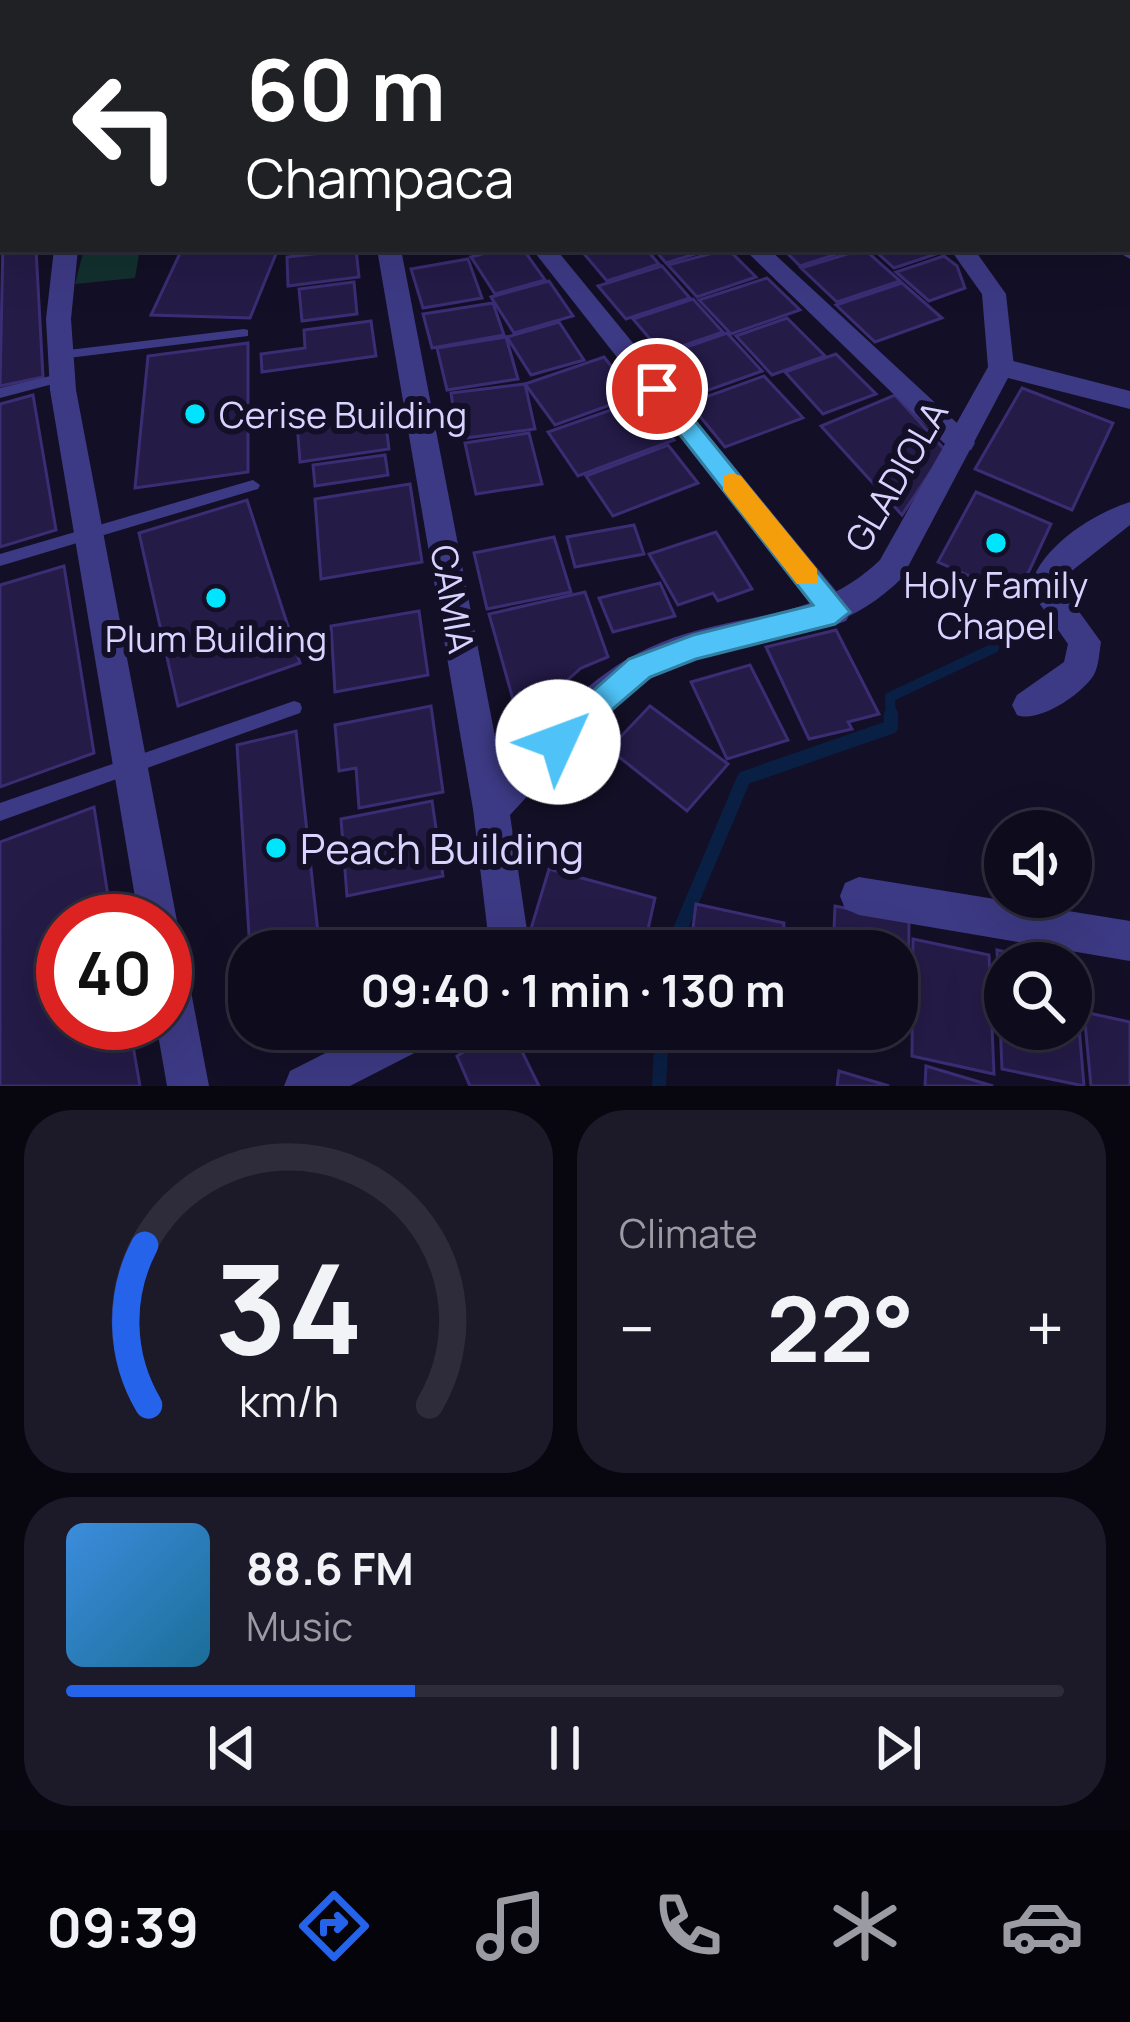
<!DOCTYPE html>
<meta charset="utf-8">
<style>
:root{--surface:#0e0b1c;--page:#1c1929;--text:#f1f3f6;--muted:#9b9ba3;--line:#2e2b3b;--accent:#2563eb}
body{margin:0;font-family:Manrope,sans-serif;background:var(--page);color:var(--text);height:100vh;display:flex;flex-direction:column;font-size:45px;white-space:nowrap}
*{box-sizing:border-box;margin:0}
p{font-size:39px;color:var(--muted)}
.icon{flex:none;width:66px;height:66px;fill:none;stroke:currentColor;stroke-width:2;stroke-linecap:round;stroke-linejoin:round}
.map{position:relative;height:1086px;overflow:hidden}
.drawer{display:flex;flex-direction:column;gap:24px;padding:24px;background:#08060f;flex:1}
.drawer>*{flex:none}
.guide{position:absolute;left:0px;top:0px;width:1131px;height:252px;box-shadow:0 12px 48px #0002,0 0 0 3px var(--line);background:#202124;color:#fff;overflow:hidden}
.tools{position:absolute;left:984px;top:810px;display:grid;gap:24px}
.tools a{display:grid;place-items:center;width:108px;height:108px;border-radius:50%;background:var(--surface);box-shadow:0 12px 48px #0002,0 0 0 3px var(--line);font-size:60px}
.speed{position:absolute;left:36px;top:894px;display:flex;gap:24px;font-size:60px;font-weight:700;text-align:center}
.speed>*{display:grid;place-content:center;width:156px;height:156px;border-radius:50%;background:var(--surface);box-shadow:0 12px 48px #0002,0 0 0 3px var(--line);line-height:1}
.speed .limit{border:18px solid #d22;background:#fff;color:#111}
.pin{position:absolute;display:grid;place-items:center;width:102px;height:102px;color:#fff;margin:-51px;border:6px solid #fff;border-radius:50%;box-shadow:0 3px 12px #0007}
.me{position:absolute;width:132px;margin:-66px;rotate:47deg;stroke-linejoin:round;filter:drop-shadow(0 0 9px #0008)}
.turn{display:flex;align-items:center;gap:42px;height:252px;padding:0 48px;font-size:54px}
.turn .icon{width:156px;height:156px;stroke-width:2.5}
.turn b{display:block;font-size:84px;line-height:102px}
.big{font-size:90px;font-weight:700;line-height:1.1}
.drawer .card{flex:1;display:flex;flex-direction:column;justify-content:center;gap:18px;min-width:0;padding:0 42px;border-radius:48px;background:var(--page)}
.drawer .dial{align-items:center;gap:0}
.dial svg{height:312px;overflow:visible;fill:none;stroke:var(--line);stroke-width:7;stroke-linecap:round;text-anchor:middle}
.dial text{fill:var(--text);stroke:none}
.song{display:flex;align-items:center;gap:36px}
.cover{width:144px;height:144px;border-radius:18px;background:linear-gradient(135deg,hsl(210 70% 55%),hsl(200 70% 35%))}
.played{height:12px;border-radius:6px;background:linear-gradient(90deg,var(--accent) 35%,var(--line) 35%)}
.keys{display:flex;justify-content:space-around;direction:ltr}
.heat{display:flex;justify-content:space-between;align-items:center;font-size:66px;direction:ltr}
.drawer .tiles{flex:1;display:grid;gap:24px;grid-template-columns:1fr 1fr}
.card:last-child{grid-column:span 2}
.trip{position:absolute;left:228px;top:930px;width:690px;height:120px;border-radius:48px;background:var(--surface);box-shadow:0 12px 48px #0002,0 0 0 3px var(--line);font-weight:700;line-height:120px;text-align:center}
.dock{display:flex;height:192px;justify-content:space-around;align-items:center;background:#06040b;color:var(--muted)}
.dock .icon{width:84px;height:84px}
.dock .active{color:var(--accent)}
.dock b{font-size:54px;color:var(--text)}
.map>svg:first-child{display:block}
.green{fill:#12302f}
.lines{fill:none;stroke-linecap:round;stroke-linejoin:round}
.stream-far1{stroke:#0a1f44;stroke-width:10}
.stream{stroke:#0a1f44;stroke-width:14}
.building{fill:#241b47;stroke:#3b2d73;stroke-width:3}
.service{fill:#3d3a85;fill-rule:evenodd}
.minor{fill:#3d3a85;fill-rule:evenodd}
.tertiary{fill:#3d3a85;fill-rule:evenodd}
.secondary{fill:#6f6bff;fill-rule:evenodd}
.motorway{fill:#ff4fa3;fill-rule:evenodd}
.route{fill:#4fc3f7;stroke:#337fa1;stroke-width:3}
.slow{fill:#f59e0b}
.poi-dot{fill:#00e5ff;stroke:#130f26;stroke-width:4.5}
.labels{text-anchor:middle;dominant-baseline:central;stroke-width:12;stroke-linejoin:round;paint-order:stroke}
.poi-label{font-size:36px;fill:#d9d4ff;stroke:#130f26}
.street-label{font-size:36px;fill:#d9d4ff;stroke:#130f26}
.near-poi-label{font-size:42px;fill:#d9d4ff;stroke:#130f26;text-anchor:start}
</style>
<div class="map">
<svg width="1130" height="1086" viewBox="0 0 1130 1086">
<rect width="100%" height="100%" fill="#130f26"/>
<polygon class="green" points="84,249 140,249 135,278 75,284"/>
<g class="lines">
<polyline class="stream-far1" points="891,717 890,697 994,648"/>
<g class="stream">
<polyline points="671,951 744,778 891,727 891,714"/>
<polyline points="659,1086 662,1029"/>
</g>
</g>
<g class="building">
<polygon points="0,0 123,0 123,3 3,3 0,19"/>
<polygon points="872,0 1057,0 1057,3 875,3"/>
<polygon points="3,242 3,249 36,249 43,377 0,386"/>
<polygon points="182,249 278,249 250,318 151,315"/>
<polygon points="356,249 359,277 288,286 287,257"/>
<polygon points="501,249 523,249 545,280 495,294 471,257"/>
<polygon points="580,249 646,249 659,264 607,281"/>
<polygon points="654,249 711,249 666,263"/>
<polygon points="728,249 756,277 697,297 668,265"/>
<polygon points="783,249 852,249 800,266"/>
<polygon points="864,249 900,281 837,302 801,268"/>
<polygon points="873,249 942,249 945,251 894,268"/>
<polygon points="944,256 957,266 965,288 929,301 896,272"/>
<polygon points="468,259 482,298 423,308 411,269"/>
<polygon points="662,266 690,298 626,319 598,286"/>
<polygon points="767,278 800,310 731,334 699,300"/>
<polygon points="549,281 573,316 514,333 491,297"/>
<polygon points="354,282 357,314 302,321 299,289"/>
<polygon points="902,283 942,318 875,342 836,305"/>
<polygon points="693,299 723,332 662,353 633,319"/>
<polygon points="493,303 504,335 432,348 423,314"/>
<polygon points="787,318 825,356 772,375 736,336"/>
<polygon points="371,321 376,356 262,372 261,354 305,348 304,330"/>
<polygon points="559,322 584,360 531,375 507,337"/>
<polygon points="727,333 762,371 706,391 672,352"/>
<polygon points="506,337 518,379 447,390 437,348"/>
<polygon points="248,343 248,472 135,488 148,356"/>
<polygon points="836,354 876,394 823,414 785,372"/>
<polygon points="604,357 635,396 555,425 525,384"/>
<polygon points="764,376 803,418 725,447 689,403"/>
<polygon points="525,384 535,429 458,439 451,393"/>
<polygon points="1022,388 1113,423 1072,510 975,469"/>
<polygon points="33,395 56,530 0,547 0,404"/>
<polygon points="895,395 945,450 902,515 821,426"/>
<polygon points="642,399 674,440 578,476 548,432"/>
<polygon points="384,409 389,449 300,462 297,422"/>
<polygon points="529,433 542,484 476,494 465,443"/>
<polygon points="668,445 698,483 613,516 586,476"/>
<polygon points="385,455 388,475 315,486 313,465"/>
<polygon points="410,484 422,562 321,579 315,499"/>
<polygon points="976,492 1051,524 1017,597 938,562"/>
<polygon points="247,500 300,663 178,706 139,533"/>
<polygon points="634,525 644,554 575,567 567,537"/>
<polygon points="716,532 752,589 718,601 713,593 678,605 649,554"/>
<polygon points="554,537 571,592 487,609 474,553"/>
<polygon points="64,566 94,753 0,787 0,585"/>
<polygon points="660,583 675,616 613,632 599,598"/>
<polygon points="585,592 608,657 581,668 540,705 514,703 489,614"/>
<polygon points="419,611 428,675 335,692 331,626"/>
<polygon points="836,630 879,714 848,722 852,729 809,739 766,647"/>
<polygon points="750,665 788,740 727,759 691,682"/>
<polygon points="431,706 443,792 359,808 356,768 339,771 335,725"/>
<polygon points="650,706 728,764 687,811 609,749"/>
<polygon points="296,731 320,951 250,951 237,745"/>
<polygon points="432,801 443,876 347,896 341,819"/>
<polygon points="94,807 112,921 63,921 63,1023 129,1023 140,1086 0,1086 0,842"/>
<polygon points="549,869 655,898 643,951 558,951 527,942"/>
<polygon points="696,904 784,923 782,951 690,951"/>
<polygon points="835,906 909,921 908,1031 897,1028 897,951 833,951"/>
<polygon points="913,939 989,955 994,1074 912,1056"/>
<polygon points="997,950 1056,963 1005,963 1005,1029 1071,1029 1074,967 1084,1086 1002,1069"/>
<polygon points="1084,1012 1130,1022 1130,1086 1091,1086"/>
<polygon points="502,1029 511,1029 539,1086 470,1086 457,1056"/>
<polygon points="926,1066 993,1086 925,1086"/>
<polygon points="839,1071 889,1086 837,1086"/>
</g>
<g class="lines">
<g class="service">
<polygon points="130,0 138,0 139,3 131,3"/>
<polygon points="219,0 227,0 226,3 218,3"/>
<polygon points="788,0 797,0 799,3 790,3"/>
<polygon points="1078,0 1087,0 1090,3 1081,3"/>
<rect x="0" y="27" width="3" height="6"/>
<rect x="1128" y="121" width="2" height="10"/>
<rect x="1128" y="176" width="2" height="6"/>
<rect x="0" y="228" width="3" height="7"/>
<polygon points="1113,249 1130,251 1130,259"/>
<polygon points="244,329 248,330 248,336 60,359 54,355 60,351"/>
<polygon points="63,373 70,377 68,380 0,398 0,388"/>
<polygon points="253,480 260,485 258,489 0,566 0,554"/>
<polygon points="294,701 300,703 302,708 300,713 0,821 0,803"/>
</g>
<g class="minor">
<polygon points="545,0 570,0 543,3"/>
<polygon points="645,0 665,0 667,3 648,3"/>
<polygon points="810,0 828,0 830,3 812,3"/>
<polygon points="0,84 3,85 3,97 0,96"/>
<polygon points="1128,216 1130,217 1130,231 1128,230"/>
<polygon points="54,249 78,249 71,319 76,390 177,921 165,938 165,921 139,921 50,390 46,319"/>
<polygon points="377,249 401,249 509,809 504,821 491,826 478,821 473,809"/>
<polygon points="532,249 556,249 846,603 851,612 846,621 835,625 824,621"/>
<polygon points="744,249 769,249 971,436 975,443 971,450 951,450"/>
<polygon points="950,249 974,249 1006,294 1014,367 1010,373 1001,376 988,367 982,294"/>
<path d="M1130,502v23l-66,52 -2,11 39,54c-2,11 -2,28 -10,37 -14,18 -53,44 -74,36l-5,-10 5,-10 47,-33 4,-18 -38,-54c7,-41 62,-76 100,-88z"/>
<polygon points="859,877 1130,921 1130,961 859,915 845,909 840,896 845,883"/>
<polygon points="165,940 179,946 185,960 209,1086 167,1086 156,1023 165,1023"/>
</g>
<g class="tertiary">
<path d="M1001,358l129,33v18l-122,-31 -106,200c-75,74 -146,48 -229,88 -66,33 -113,96 -163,149l20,136h-40l-17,-142 5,-12c55,-55 108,-125 182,-154 79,-33 153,-19 220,-83l108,-193z"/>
<polygon points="373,1029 438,1029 432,1044 350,1086 284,1086 290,1071"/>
</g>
<g class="secondary">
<polygon points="1106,0 1124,0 1126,3 1108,3"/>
<polygon points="1128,45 1130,45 1130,59 1128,58"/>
</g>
<g class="motorway">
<polygon points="795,0 816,0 818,3 797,3"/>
<polygon points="825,0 846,0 848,3 827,3"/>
<polygon points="1128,196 1130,197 1130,213 1128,212"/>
<rect x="1128" y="228" width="2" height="18"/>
</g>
</g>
<polygon class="route" points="657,381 665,384 850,612 835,624 696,659 650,677 558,756 547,752 543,742 547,732 629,659 693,635 813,605 649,395 649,384"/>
<polygon class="slow" points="732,473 741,476 817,569 817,584 797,584 723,490 723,476"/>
<g class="poi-dot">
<circle cx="195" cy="414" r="12"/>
<circle cx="996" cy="543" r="12"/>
<circle cx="216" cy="598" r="12"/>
<circle cx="276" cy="848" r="12"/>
</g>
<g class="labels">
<g class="poi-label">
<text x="219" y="414" text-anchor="start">Cerise Building</text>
<text x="996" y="584">Holy Family<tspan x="996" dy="41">Chapel</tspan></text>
<text x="216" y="638">Plum Building</text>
</g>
<g class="street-label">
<text transform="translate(896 476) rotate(-60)">GLADIOLA</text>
<text transform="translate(453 599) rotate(80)">CAMIA</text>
</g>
<g class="near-poi-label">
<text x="300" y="848">Peach Building</text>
</g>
</g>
</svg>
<div class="tools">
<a><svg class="icon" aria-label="sound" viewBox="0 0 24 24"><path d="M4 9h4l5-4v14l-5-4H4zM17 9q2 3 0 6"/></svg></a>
<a><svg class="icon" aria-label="search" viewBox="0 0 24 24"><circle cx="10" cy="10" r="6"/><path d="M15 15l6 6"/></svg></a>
</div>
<div class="speed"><div class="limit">40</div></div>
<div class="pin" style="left:657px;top:389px;background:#d93025"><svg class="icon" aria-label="arrive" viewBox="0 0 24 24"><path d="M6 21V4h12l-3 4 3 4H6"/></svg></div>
<svg class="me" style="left:558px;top:742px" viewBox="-20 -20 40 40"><circle r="19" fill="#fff"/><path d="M0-13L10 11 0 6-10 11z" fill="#4fc3f7"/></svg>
<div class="trip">09:40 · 1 min · 130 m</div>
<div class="guide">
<div class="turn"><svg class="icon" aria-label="left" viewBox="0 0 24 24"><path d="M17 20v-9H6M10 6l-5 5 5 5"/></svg><div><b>60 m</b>Champaca</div></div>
</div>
</div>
<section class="drawer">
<div class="tiles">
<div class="card dial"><svg viewBox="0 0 100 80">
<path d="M14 69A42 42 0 1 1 86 69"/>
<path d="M14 69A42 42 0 0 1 13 28" stroke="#2563eb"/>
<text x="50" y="56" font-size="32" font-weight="700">34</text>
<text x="50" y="72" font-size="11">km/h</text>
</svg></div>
<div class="card"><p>Climate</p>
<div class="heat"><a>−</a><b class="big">22°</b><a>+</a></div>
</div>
<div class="card">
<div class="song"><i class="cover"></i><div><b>88.6 FM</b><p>Music</p></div></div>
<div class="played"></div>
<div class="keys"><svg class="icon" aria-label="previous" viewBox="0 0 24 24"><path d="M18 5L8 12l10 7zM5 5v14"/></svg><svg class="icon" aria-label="pause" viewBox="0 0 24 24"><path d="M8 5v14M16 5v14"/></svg><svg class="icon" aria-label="next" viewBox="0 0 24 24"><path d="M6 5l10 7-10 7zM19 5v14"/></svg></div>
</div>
</div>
</section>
<nav class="dock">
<b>09:39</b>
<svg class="icon active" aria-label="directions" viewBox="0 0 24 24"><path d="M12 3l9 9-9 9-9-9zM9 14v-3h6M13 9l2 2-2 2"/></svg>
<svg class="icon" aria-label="music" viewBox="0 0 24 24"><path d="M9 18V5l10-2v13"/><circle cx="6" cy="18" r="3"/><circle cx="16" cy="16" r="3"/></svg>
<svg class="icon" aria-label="phone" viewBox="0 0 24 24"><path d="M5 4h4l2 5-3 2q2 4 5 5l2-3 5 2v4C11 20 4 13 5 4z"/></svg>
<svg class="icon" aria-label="climate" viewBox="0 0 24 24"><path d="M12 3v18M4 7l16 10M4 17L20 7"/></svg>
<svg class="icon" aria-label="car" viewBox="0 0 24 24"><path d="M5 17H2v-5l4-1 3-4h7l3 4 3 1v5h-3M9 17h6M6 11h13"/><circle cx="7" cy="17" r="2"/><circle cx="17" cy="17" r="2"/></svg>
</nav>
